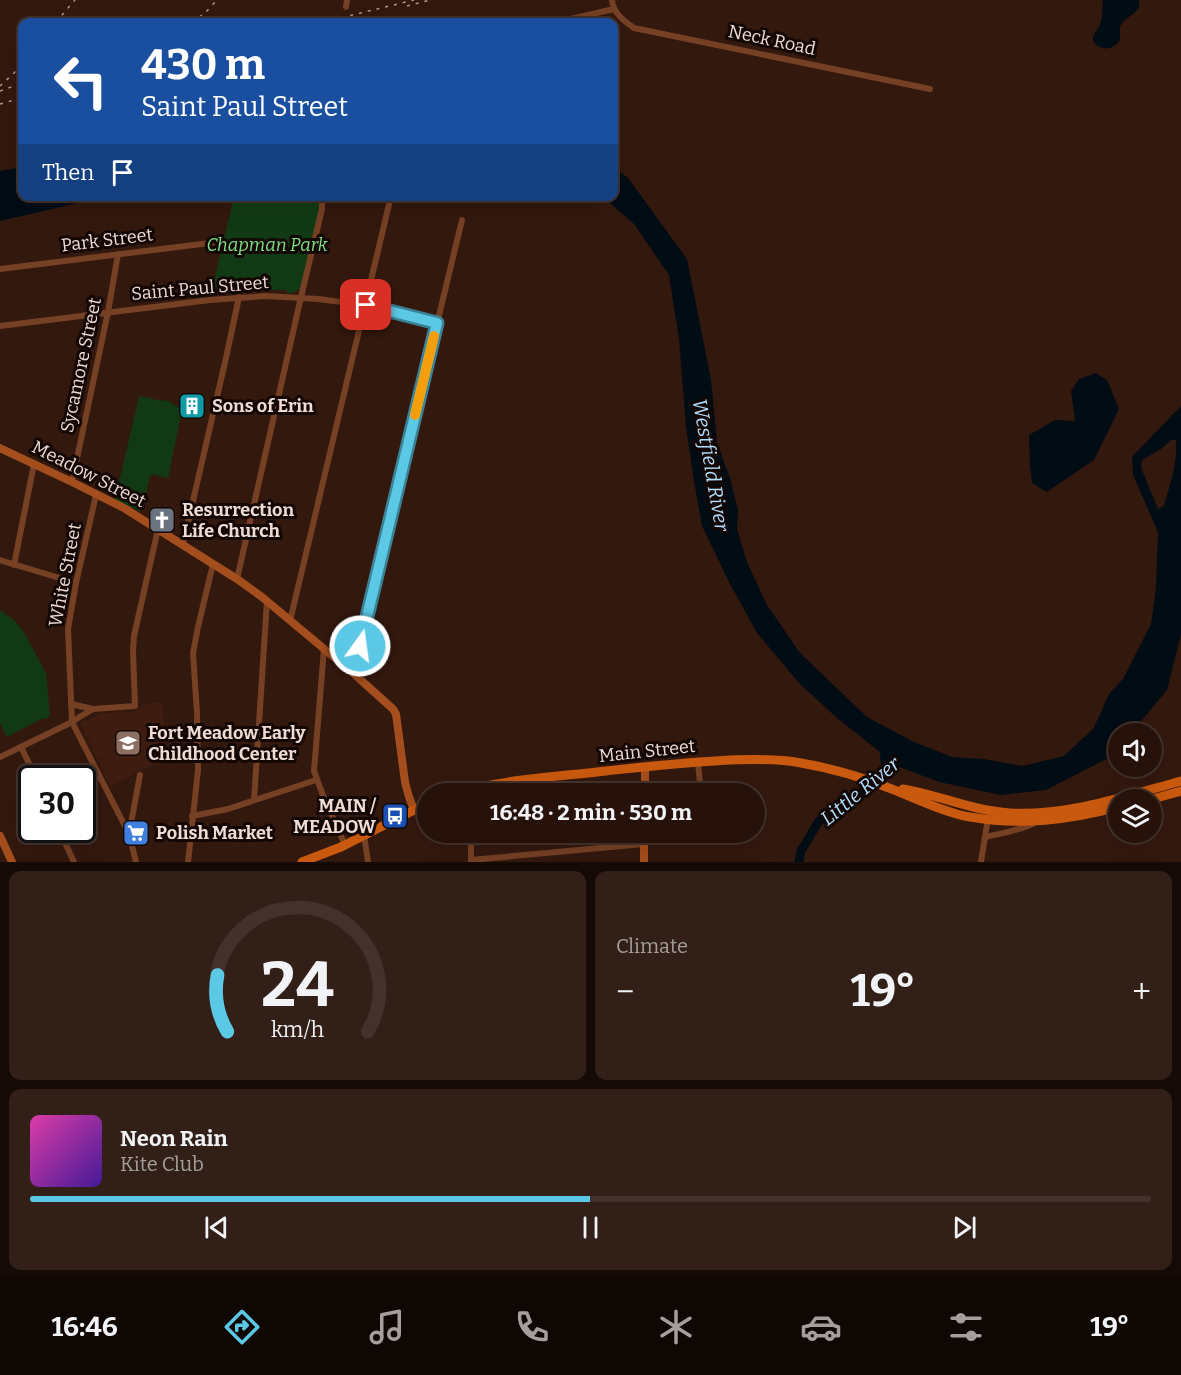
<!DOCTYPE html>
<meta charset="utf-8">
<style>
:root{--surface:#26120a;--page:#322018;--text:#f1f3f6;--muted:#a49e9c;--line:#42322b;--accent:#5bc8e6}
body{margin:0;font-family:Bitter,serif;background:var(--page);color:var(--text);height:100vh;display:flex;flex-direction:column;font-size:22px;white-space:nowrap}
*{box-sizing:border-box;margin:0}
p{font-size:20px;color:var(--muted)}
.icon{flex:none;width:33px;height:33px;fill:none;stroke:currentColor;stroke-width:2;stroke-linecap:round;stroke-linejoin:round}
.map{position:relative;height:862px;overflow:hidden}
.panel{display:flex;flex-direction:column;gap:9px;padding:9px;background:#150a06;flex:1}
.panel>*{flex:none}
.top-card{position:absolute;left:18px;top:18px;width:600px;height:183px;border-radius:12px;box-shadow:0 6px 24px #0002,0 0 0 2px var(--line);background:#1a4fa0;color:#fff;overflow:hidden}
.tools{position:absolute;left:1108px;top:723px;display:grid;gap:12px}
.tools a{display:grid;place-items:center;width:54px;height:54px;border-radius:50%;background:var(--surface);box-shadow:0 6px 24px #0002,0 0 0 2px var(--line);font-size:30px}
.speed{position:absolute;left:18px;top:765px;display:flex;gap:12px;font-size:30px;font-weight:700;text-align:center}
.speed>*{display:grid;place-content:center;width:78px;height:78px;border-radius:50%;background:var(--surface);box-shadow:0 6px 24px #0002,0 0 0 2px var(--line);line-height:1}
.speed .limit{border:3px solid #111;border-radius:9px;background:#fff;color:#111}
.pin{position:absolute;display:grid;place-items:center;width:51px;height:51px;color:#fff;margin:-26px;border-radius:12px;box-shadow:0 3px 9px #0006}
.me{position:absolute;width:66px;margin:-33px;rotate:14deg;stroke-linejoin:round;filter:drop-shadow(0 0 4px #0008)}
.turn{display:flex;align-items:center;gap:21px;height:126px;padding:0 24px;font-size:27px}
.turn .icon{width:78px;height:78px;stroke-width:2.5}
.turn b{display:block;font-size:42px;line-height:51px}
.then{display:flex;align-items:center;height:57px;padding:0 24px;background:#0003;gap:12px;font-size:22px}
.big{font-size:45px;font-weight:700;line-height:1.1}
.panel .widget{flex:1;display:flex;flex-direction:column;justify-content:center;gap:9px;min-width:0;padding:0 21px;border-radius:12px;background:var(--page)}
.panel .dial{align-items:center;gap:0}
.dial svg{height:156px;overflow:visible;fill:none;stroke:var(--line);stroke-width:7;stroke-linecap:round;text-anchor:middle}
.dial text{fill:var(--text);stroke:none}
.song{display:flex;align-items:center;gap:18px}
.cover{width:72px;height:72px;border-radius:9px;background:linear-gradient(135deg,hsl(320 70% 55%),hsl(260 70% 35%))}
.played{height:6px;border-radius:3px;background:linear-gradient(90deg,var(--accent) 50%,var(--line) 50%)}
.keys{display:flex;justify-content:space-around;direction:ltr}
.heat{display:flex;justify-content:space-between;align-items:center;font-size:33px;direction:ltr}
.panel .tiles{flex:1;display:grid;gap:9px;grid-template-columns:1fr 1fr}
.widget:last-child{grid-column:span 2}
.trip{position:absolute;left:417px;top:783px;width:348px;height:60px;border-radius:30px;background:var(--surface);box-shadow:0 6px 24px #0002,0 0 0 2px var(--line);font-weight:700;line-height:60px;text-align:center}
.tab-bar{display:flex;height:96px;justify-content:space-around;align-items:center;background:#0f0704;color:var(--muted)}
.tab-bar .icon{width:42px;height:42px}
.tab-bar .on{color:var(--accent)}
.tab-bar b{font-size:27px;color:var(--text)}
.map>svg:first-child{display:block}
.built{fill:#3e1d10}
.green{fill:#113a14}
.water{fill:#020c15;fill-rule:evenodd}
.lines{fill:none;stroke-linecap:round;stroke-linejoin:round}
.river{stroke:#020c15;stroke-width:9}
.street{stroke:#764024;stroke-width:6}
.secondary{stroke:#a54e1d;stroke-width:8}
.primary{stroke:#c9590e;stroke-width:9}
.rail{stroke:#ae9991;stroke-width:1.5;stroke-dasharray:3 6;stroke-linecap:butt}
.route-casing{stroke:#3b8296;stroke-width:15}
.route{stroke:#5bc8e6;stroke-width:10}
.slow{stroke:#f59e0b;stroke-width:10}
.labels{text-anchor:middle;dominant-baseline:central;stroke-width:6;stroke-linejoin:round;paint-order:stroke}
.street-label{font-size:18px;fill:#eedbd4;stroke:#120704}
.park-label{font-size:18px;font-style:italic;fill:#7fe283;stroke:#120704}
.poi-label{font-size:18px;font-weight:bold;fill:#eedbd4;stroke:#120704;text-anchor:start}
.water-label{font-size:20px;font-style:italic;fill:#b2defe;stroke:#120704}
</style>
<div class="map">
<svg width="1181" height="862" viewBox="0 0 1181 862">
<rect width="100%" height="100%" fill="#33180e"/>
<polygon class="built" points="162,702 167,758 110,786 80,723 102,713 132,712 136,711 142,704"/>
<g class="green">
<polygon points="262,197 314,197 317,201 321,204 300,289 293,293 287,293 287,290 244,290 211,294 233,201"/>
<polygon points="139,396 163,401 167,400 182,410 168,478 151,474 141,512 115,500"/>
<polygon points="0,610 15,621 25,634 46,673 50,716 45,719 41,719 7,737 0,723"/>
</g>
<g class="water">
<path d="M1103,0h36c3,13 -12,15 -18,25 -3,5 0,9 -1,14 -2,7 -13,12 -20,8 -14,-7 -3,-15 0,-23 3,-7 2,-17 3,-24z"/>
<polygon points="22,167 22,196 104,197 0,221 0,171"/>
<path d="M614,167l14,11 59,81 24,121 6,63 13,35 8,32 -1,19 10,33 20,43 33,48 67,64 45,24 40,16 32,2 38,7 42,-10 30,-28 15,-34 14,-15 28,-55 5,-37 2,-55 -25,-57 -1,-18 49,-51v228l-14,56 -36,43 -12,1v14l-7,8 -66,34 -45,5 -62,-13 -42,-16 -16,1 -1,-15 -43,-34 -38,-35 -42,-50 -28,-51 -27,-56 -8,-45 -8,-55 -7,-87 -10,-64 -35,-51 -31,-27 11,-1zM1171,440h5c2,23 -6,44 -12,66l-6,3 -17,-41 1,-8 19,-11z"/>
<polygon points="1096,373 1107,380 1119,409 1094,460 1047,492 1032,483 1030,465 1029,435 1055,420 1075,421 1071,391 1079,379"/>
</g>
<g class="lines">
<polyline class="river" points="799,862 801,851 819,821 849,802 889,770 901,758"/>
<g class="street">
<path d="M612,0c1,13 12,21 22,28l296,61"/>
<polyline points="346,7 347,0"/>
<polyline points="558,22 614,9"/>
<polyline points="0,269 218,242"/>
<polyline points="0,326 210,300 266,296 318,299 366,305 437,323"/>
<polyline points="72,482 108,312 118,254"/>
<polyline points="96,495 76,583 68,629 72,722 129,834 136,862"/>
<polyline points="183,544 226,358 239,297"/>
<polyline points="0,560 76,583"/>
<polyline points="14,565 34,464"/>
<polyline points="237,579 301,297 322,209 322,196"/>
<polyline points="290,621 391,196"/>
<polyline points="324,649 314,771 322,793 345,845"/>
<polyline points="353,673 462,220"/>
<polyline points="71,704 93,709"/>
<polyline points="21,747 36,778"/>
<polyline points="0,757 68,724 93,709 135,706 133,651 134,636 158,529"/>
<polyline points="698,762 701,794"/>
<polyline points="254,800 267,601"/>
<polyline points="192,816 228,809 316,780"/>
<polyline points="59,830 74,862"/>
<polyline points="471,832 471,862"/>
<polyline points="706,832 707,841"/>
<polyline points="129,834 140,775"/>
<polyline points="364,835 368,862"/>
<path d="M986,837c16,-4 33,-6 48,-14"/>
<polyline points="471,860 644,844"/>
<polyline points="188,862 198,770 197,713 193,653 198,627 213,564"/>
<polyline points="981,862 988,818"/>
</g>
<g class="secondary">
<polyline points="0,448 72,482 124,508 237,579 262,597 353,673 393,709 396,714 405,782 409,797 414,810"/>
<polyline points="645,794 645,767"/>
<polyline points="0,836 12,862"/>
<polyline points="644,862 644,832"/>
</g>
<g class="primary">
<path d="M903,789c36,6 70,22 107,24 58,3 116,-17 171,-32"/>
<path d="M453,794c50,-15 102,-17 153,-23 37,-4 73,-8 109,-10 29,-2 58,-3 86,2 29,5 61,14 88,25 24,9 56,25 81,29 52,9 99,3 149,-10"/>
<polyline points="1149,800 1181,791"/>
<polyline points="302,862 341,847 428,803"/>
</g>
<g class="rail">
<polyline points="407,6 430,0"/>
<polyline points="56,22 75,0"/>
<polyline points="192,22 205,13 217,0"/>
<polyline points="279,22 319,17"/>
<polyline points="324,22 414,0"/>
<polyline points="0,86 14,73 22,64"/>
<polyline points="0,91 22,83"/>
<polyline points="0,104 22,98"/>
</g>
</g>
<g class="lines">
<defs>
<polyline id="route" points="360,646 437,323 366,305"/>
</defs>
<use href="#route" class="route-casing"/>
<use href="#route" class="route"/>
<polyline class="slow" points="415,415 434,336"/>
</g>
<defs>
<symbol id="building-square" viewBox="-11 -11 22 22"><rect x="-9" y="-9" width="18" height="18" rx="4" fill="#0f9aa8" stroke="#120704"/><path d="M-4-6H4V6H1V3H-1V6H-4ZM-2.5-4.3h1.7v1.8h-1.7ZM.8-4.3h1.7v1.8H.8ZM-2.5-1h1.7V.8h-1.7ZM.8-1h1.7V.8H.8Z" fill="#fff"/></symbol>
<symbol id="church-square" viewBox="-11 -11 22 22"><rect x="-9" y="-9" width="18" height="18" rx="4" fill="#6b7280" stroke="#120704"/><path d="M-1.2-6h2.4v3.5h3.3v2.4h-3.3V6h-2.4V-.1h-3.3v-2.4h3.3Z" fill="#fff"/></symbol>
<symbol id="school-square" viewBox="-11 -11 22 22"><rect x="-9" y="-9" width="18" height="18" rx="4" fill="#8d6e63" stroke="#120704"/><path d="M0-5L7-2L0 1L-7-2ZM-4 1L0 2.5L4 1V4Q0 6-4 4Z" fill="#fff"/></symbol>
<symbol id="bus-square" viewBox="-11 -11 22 22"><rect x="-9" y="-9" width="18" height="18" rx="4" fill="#1a4fb4" stroke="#120704"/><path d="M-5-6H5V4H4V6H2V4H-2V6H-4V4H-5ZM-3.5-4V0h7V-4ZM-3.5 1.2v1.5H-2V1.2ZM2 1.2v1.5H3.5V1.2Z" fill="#fff"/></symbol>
<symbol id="supermarket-square" viewBox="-11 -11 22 22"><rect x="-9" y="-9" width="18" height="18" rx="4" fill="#3f7fe0" stroke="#120704"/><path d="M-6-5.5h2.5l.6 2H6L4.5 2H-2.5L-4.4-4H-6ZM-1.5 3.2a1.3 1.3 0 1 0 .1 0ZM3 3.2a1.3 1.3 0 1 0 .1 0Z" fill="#fff"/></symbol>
</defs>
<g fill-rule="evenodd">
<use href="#building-square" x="177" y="391" width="30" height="30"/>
<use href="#church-square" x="147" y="505" width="30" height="30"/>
<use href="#school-square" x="113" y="728" width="30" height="30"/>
<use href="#bus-square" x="380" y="801" width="30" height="30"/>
<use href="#supermarket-square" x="121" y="818" width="30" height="30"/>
</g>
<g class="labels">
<g class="street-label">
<text transform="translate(772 40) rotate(12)">Neck Road</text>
<text transform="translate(107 240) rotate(-7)">Park Street</text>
<text transform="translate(200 288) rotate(-5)">Saint Paul Street</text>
<text transform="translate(81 365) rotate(-78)">Sycamore Street</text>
<text transform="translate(89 474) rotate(27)">Meadow Street</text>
<text transform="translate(65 575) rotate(-79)">White Street</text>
<text transform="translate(647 751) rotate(-6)">Main Street</text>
</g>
<g class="park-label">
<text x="267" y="245">Chapman Park</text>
</g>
<g class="poi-label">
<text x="212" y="406">Sons of Erin</text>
<text x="182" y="510">Resurrection<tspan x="182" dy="21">Life Church</tspan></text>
<text x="148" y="733">Fort Meadow Early<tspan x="148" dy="21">Childhood Center</tspan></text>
<text x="376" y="806" text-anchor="end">MAIN /<tspan x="376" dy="21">MEADOW</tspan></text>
<text x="156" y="833">Polish Market</text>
</g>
<g class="water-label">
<text transform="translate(711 465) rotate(80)">Westfield River</text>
<text transform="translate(860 791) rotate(-39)">Little River</text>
</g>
</g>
</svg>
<div class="tools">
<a><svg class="icon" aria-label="sound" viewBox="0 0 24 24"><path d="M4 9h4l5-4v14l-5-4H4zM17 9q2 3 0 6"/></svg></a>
<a><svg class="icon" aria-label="layers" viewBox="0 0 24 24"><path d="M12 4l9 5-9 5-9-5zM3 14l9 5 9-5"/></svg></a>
</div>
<div class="speed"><div class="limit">30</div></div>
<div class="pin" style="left:366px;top:305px;background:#d93025"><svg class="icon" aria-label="arrive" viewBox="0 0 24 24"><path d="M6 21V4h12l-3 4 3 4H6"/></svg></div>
<svg class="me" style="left:360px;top:646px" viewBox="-20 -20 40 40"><circle r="17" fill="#5bc8e6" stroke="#fff" stroke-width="3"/><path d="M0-11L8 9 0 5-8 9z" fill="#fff"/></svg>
<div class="trip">16:48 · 2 min · 530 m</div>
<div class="top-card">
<div class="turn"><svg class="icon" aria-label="left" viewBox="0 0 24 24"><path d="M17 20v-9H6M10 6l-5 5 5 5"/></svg><div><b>430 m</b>Saint Paul Street</div></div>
<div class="then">Then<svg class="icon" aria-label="arrive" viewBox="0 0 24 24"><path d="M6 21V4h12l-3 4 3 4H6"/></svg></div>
</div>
</div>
<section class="panel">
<div class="tiles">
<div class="widget dial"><svg viewBox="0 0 100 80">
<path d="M14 69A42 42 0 1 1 86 69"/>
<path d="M14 69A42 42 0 0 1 9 40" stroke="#5bc8e6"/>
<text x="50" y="56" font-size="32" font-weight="700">24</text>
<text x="50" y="72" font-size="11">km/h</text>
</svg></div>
<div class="widget"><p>Climate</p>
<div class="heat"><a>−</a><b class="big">19°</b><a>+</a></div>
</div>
<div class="widget">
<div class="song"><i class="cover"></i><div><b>Neon Rain</b><p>Kite Club</p></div></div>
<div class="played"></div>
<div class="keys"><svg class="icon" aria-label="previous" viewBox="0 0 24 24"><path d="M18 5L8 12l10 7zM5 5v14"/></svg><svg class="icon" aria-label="pause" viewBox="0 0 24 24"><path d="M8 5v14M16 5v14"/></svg><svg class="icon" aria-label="next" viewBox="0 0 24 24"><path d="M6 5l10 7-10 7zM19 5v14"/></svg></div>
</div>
</div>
</section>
<nav class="tab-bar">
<b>16:46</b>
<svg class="icon on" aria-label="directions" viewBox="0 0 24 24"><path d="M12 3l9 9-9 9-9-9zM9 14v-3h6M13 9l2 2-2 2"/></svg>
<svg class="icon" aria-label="music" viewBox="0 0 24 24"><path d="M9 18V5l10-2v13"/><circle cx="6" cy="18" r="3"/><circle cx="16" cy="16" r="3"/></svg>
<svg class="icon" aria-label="phone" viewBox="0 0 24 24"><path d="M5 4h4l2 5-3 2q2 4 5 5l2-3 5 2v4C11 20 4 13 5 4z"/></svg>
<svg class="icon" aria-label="climate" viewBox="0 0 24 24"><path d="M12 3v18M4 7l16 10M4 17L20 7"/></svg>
<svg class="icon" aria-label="car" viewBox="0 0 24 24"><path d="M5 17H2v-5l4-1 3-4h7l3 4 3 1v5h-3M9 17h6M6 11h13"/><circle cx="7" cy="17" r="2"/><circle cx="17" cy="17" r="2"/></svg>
<svg class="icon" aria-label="filters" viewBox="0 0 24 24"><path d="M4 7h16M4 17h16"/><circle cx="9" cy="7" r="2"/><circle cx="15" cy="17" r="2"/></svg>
<b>19°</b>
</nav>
